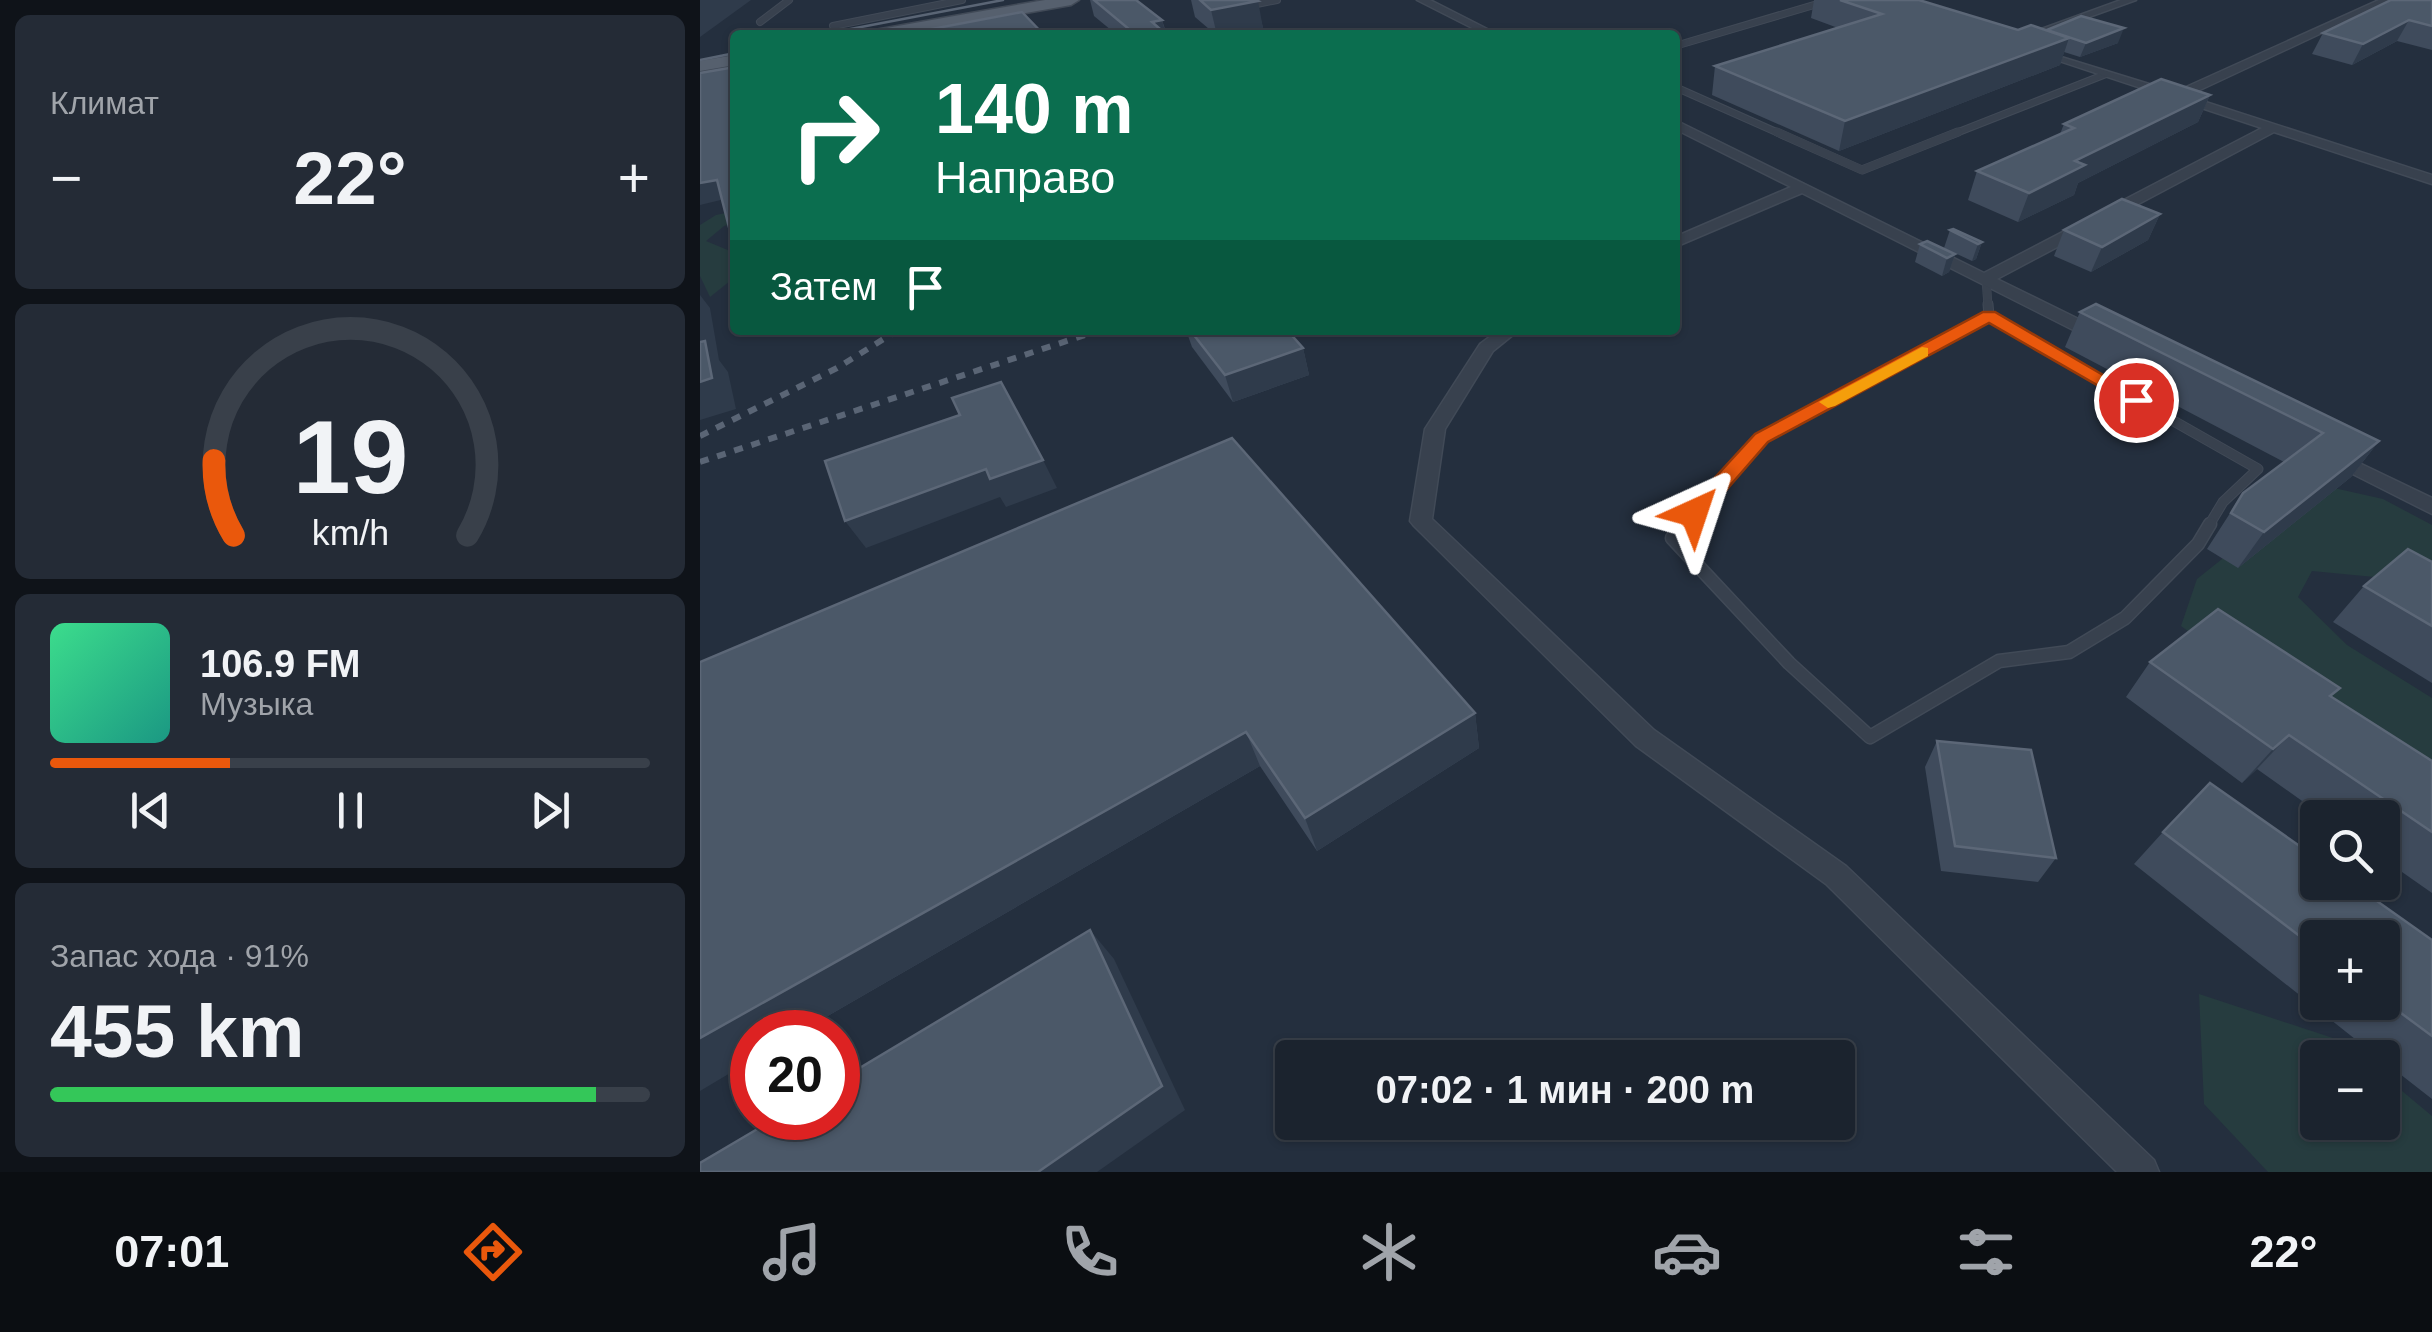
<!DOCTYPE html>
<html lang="ru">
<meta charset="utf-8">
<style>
:root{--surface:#1b232e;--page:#242b36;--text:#f1f3f6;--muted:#a0a4aa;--line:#39404a;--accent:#ea580c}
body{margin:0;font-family:Helvetica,sans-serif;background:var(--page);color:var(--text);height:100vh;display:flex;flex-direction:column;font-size:38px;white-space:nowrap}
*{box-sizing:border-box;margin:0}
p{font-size:32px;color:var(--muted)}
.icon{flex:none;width:55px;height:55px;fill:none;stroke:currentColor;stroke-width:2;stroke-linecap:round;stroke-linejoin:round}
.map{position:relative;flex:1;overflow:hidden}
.details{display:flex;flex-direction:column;gap:15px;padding:15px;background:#0f1319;width:700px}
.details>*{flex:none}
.guide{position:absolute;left:30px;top:30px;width:950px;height:305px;border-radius:10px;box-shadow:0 2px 8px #0004,0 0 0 2px var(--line);background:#0b6e4f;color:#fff;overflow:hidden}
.tools{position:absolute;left:1600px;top:800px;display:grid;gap:20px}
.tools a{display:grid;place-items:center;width:100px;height:100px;border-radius:10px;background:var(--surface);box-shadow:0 2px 8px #0004,0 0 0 2px var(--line);font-size:50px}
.speed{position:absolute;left:30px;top:1010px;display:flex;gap:20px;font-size:50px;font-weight:700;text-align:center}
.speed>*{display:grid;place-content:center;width:130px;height:130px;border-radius:50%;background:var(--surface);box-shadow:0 2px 8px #0004,0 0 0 2px var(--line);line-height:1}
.speed .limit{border:15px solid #d22;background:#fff;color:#111}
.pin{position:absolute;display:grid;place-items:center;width:85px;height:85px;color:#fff;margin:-42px;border:5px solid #fff;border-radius:50%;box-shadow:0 2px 10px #0007}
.me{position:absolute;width:110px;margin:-55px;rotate:42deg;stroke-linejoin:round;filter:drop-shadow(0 0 8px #0008)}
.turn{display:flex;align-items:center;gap:35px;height:210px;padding:0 40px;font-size:45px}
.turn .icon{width:130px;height:130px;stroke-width:2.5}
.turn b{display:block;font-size:70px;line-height:85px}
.then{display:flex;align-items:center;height:95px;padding:0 40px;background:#0003;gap:20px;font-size:38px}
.big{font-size:75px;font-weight:600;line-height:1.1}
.details .card{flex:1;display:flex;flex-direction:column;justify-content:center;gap:15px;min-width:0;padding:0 35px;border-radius:15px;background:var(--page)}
.details .dial{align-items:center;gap:0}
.dial svg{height:260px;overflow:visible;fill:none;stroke:var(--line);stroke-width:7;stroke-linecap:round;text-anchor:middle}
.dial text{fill:var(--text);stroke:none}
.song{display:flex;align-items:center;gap:30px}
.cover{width:120px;height:120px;border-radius:15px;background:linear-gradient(135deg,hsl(150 70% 55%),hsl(170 70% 35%))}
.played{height:10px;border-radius:5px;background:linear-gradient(90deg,var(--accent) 30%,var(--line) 30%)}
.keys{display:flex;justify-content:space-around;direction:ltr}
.heat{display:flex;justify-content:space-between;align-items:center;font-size:55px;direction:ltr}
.charge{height:15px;border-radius:8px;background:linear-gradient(90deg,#34c759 91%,var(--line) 0)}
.trip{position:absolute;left:575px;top:1040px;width:580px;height:100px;border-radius:10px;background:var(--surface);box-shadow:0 2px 8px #0004,0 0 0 2px var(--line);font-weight:600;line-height:100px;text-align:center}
.dock{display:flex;height:160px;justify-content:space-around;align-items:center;background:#0b0e12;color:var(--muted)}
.dock .icon{width:70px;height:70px}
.dock .current{color:var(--accent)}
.dock b{font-size:45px;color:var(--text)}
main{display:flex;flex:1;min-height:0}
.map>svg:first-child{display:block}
.green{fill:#263c3f}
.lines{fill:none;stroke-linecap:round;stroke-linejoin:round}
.lane-far3-casing{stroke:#414a57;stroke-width:8}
.lane-far2-casing{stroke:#414a57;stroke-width:9}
.lane-far1-casing{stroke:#414a57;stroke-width:11}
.lane-casing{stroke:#414a57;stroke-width:15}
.street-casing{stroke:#414a57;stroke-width:3}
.primary-casing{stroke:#414a57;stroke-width:3}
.lane-far3{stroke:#38414e;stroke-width:6}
.lane-far2{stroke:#38414e;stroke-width:8}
.lane-far1{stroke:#38414e;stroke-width:9}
.lane{stroke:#38414e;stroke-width:12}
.street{fill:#38414e;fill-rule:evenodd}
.primary{fill:#56606e;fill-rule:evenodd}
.tram{stroke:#5a6575;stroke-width:2.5}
.rail{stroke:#5a6575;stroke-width:6;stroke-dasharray:9 9;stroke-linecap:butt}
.wall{fill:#3f4b5c;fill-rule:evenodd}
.shaded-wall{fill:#2f3b4b}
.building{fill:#4b5868;stroke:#5c6777;stroke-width:2.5}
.route{fill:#ea580c;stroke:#983908;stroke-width:2.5}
.slow{fill:#f59e0b}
</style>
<main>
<section class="details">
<div class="card"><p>Климат</p>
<div class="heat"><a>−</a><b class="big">22°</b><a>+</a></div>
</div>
<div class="card dial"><svg viewBox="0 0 100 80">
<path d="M14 69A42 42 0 1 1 86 69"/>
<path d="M14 69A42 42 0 0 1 8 46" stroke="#ea580c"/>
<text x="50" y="56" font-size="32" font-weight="700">19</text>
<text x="50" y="72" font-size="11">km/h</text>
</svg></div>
<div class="card">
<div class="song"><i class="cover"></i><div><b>106.9 FM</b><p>Музыка</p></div></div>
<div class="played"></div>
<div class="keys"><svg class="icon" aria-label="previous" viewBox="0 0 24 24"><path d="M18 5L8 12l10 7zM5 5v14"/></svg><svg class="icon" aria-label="pause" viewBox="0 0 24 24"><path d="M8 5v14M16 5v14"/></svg><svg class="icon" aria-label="next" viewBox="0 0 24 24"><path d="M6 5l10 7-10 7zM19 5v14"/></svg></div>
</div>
<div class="card"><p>Запас хода · 91%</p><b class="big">455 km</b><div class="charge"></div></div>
</section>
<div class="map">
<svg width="1732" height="1172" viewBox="0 0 1732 1172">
<rect width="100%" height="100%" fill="#242f3e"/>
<g class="green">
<polygon points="35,211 35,223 24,226 6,241 35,253 35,277 10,297 0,276 0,225 16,215"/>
<polygon points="1634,488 1683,499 1732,525 1732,602 1685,578 1612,571 1598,597 1647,645 1732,698 1732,787 1564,686 1481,626 1497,579 1576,516"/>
<polygon points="1499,994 1642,1041 1662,1057 1618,1058 1618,1122 1682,1122 1683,1075 1732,1116 1732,1172 1568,1172 1504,1104"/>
</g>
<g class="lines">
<defs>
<g id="lane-far3">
<polyline points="552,5 577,0"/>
<polyline points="60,22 89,0"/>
<polyline points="133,26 262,0"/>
<polyline points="975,46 1131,0"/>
<polyline points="975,87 1083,135"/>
<polyline points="1251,135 1406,74"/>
</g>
<g id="lane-far2">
<polyline points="1077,132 1162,170 1258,132"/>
<polyline points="1286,278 1288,306"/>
</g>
<g id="lane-far1">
<polyline points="1288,304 1289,316"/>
<polyline points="1289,316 1558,469 1523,502 1508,527"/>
<polyline points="982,527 1062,438 1289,316"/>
</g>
<polyline id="lane" points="984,524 972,538 1089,663 1170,737 1299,661 1369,652 1425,618 1498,544 1510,524"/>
<g id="street">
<polygon points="717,0 730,0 799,35 786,35"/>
<polygon points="1421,0 1436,0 1323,41 1314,39"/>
<polygon points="1679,0 1692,0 1487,96 1732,175 1732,184 1574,132 1297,279 1407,333 1407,341 1395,341 1102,193 975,247 975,237 1091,187 975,129 975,120 1284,273 1562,128 1332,52 1332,48 1475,92"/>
<polygon points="799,330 819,330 793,351 745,429 732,519 954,730 1146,866 1454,1160 1459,1172 1417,1172 1126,884 936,746 714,526 710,521 725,429 780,344"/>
<polygon points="1630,449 1732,498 1732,514 1623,459 1620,455"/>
</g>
<g id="primary">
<polygon points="345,0 379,0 371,5 203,35 167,35 175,30"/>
<polygon points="35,55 35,65 0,71 0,61"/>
</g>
</defs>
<use href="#lane-far3" class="lane-far3-casing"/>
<use href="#lane-far2" class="lane-far2-casing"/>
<use href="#lane-far1" class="lane-far1-casing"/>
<use href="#lane" class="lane-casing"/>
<use href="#street" class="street-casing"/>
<use href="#primary" class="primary-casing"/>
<use href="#lane-far3" class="lane-far3"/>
<use href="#lane-far2" class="lane-far2"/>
<use href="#lane-far1" class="lane-far1"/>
<use href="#lane" class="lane"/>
<use href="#street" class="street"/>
<use href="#primary" class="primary"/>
<g class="tram">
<polyline points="119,35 303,0"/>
<polyline points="0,60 35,53"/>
</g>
<g class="rail">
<polyline points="0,436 137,368 198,330"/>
<polyline points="0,462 400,330"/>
</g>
</g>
<g class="wall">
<polygon points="390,0 436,0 462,20 467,35 417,35 394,16"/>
<polygon points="491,0 556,0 563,28 526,35 516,35 495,17"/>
<polygon points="1114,0 1219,0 1318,30 1347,30 1418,43 1380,57 1364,52 1360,65 1139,151 1012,95 1015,66 1138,28 1111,18"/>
<polygon points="1732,0 1732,50 1697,41 1652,65 1612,54 1623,33"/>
<polygon points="1510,95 1498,122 1378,183 1374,195 1318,222 1268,200 1277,171 1360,134 1364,124"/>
<polygon points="1460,214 1448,240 1391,272 1354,256 1364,230"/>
<polygon points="1250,230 1282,242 1276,259 1272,261 1244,248"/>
<polygon points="1220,244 1255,254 1249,272 1242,276 1215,262"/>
<polygon points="1380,312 1679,441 1651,477 1538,568 1507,549 1543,493 1584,462 1365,347"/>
<polygon points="486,330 587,330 603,348 609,375 533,402 492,347"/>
<polygon points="1732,562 1732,683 1633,622 1664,586"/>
<polygon points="0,662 775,713 779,748 617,851 560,766 100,1032 52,1032"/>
<polygon points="1450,662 1631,697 1732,761 1732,893 1682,858 1682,818 1626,818 1557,769 1542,783 1426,697"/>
<polygon points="1237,741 1356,858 1338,882 1241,871 1225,767"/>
<path d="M1463,832l269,108v159l-50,-39v-2h-3l-245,-194zM1618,938h64v64h-64z"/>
</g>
<g class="shaded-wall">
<polygon points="0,0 51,0 0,37"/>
<polygon points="558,1 563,28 526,35 517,35 511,10"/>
<polygon points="462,20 466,35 452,22"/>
<polygon points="1709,20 1697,41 1652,65 1663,44"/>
<polygon points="1424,28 1418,43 1380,57 1386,43"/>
<polygon points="1369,38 1360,65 1139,151 1145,121"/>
<polygon points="1510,95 1498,122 1378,183 1374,195 1318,222 1329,193 1375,161"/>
<polygon points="17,180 29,198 0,205 0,183"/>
<polygon points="1460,214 1448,240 1391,272 1402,247"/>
<polygon points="1282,242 1276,259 1272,261 1278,244"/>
<polygon points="1255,254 1249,272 1242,276 1247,258"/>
<polygon points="0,295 10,308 19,360 28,372 36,409 0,420"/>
<polygon points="674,330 689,330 675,335"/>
<polygon points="603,348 609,375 533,402 525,375"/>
<polygon points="1679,441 1651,477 1538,568 1564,532"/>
<polygon points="343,460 357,488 306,507 300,497 166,548 145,521 286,469"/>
<polygon points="775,713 779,748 617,851 605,818"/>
<polygon points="546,732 560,766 100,1032 52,1032 52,1060 0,1091 0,1038"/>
<polygon points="1589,735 1557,769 1542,783 1573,749"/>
<polygon points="390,930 414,959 485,1110 397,1172 338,1172"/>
</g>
<g class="building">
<polygon points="394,0 436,0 462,20 452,22 467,35 436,35"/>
<polygon points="500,0 556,0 558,1 511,10"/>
<polygon points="1140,0 1219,0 1318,30 1331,25 1369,38 1145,121 1015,66 1182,14"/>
<polygon points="1691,0 1732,0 1732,26 1709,20 1663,44 1623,33"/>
<polygon points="322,12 344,35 200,35"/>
<polygon points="1381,16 1424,28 1386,43 1347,30"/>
<polygon points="35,67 35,251 17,180 0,183 0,73"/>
<polygon points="1461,79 1510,95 1375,161 1385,165 1329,193 1277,171 1374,128 1364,124"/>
<polygon points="1422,199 1460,214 1402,247 1364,230"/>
<polygon points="1253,229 1282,242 1278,244 1250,230"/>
<polygon points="1227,241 1255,254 1247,258 1220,244"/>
<polygon points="1396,304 1679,441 1564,532 1531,513 1543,493 1623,433 1380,312"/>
<polygon points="490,330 587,330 603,348 525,375"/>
<polygon points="5,341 12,378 0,382 0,342"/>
<polygon points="301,382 343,460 290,479 286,469 145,521 125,461 260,415 252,398"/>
<polygon points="532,438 775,713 605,818 546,732 0,1038 0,662"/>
<polygon points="1708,549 1732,562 1732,626 1664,586"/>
<polygon points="1518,609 1640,688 1630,696 1732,761 1732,832 1589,735 1573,749 1450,662"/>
<polygon points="1237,741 1331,750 1356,858 1255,846"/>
<polygon points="1510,783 1618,859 1618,882 1650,882 1732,940 1732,1036 1682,999 1682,938 1618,938 1618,950 1463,832"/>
<polygon points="390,930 462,1086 338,1172 0,1172 0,1163 76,1118 138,1118 138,1081"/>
</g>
<polygon class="route" points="1283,312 1295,312 1446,400 1443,404 1430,404 1289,323 1068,442 1002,518 987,518 984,513 987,508 1055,434"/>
<polygon class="slow" points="1222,347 1228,348 1228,356 1135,406 1128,408 1119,402"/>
</svg>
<div class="tools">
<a><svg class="icon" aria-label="search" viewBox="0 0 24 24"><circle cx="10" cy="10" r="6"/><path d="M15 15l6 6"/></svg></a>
<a>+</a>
<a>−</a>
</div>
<div class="speed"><div class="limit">20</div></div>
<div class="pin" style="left:1436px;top:400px;background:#d93025"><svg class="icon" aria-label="arrive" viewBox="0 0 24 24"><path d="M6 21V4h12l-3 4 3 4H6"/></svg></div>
<svg class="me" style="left:994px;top:513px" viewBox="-20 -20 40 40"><path d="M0-17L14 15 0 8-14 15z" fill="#ea580c" stroke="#fff" stroke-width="4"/></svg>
<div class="trip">07:02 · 1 мин · 200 m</div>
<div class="guide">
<div class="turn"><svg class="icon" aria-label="right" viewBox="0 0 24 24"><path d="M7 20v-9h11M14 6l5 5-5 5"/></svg><div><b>140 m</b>Направо</div></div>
<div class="then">Затем<svg class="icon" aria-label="arrive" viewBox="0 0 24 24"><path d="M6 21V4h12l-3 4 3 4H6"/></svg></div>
</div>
</div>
</main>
<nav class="dock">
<b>07:01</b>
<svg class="icon current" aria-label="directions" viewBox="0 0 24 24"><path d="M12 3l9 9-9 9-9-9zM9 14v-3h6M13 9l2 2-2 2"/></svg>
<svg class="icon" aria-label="music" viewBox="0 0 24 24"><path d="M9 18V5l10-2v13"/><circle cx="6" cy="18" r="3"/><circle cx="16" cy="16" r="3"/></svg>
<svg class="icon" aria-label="phone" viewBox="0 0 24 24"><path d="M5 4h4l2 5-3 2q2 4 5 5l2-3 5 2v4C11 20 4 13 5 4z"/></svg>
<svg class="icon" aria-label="climate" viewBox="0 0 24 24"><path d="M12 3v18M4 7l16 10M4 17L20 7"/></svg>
<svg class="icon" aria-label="car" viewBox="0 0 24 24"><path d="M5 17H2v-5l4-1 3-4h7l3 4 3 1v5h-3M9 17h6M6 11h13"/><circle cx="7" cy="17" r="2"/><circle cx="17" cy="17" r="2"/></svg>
<svg class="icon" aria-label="filters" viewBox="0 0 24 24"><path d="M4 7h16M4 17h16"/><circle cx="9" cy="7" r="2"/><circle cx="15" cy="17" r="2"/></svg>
<b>22°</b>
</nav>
